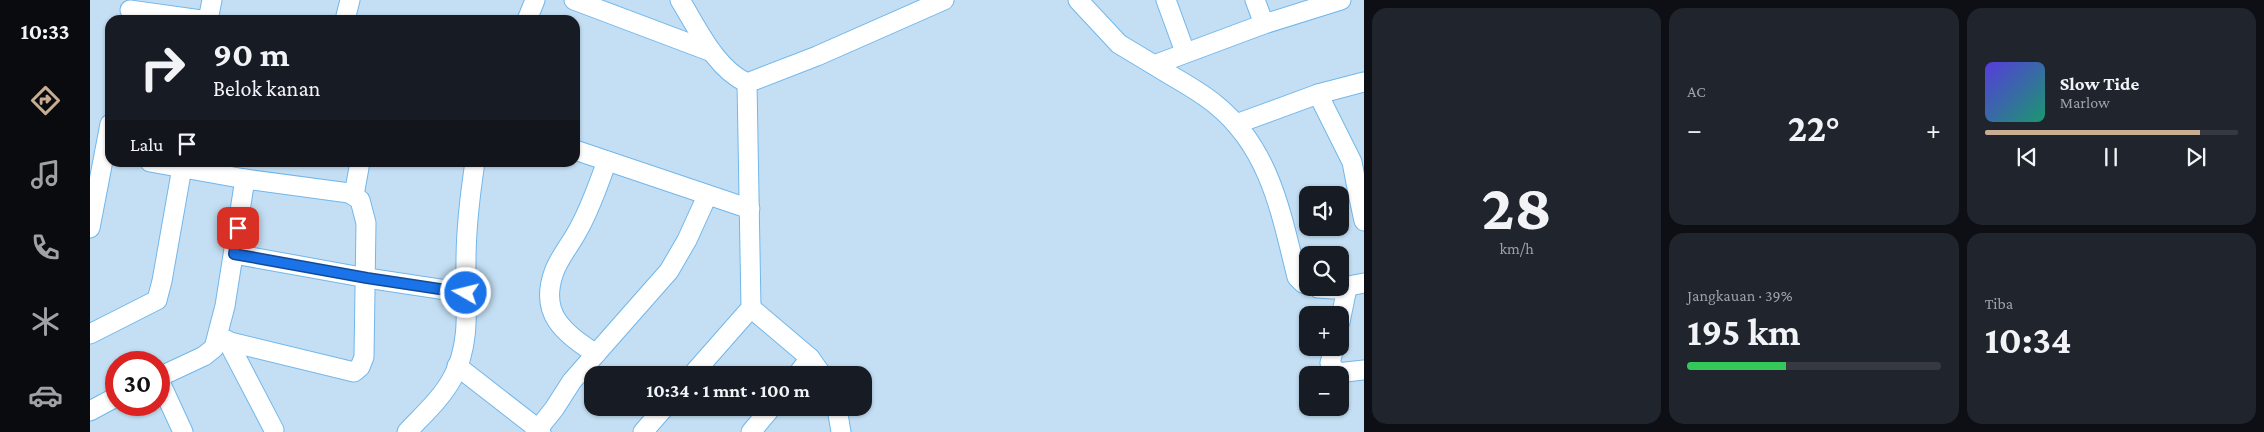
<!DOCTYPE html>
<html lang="id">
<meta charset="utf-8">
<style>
:root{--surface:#171b24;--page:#20242c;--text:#f1f3f6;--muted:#9ea1a6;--line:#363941;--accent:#c7ad92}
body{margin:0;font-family:"Crimson Pro",serif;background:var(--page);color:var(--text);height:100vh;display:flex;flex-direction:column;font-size:19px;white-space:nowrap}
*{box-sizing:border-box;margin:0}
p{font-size:16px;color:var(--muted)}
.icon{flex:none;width:28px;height:28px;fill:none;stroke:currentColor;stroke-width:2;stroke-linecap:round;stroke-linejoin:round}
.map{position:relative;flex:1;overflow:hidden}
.side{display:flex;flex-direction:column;gap:8px;padding:8px;background:#0d0f14;width:900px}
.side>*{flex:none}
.banner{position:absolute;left:15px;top:15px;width:475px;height:152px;border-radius:15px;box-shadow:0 1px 4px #0004;background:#171b24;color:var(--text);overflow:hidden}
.tools{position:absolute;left:1209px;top:186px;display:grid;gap:10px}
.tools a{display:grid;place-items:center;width:50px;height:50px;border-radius:10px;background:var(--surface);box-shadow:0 1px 4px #0004;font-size:25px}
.speed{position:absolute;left:15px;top:351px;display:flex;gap:10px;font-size:25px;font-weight:700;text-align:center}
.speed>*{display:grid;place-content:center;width:65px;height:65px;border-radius:50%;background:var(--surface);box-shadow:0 1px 4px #0004;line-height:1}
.speed .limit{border:8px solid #d22;background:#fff;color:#111}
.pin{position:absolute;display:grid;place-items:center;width:42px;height:42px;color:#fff;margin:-21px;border-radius:10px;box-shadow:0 2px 8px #0006}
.me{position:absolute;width:55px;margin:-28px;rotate:278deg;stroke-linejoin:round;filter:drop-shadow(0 0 4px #0008)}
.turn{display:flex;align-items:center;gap:18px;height:105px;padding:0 25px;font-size:22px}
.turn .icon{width:65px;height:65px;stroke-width:2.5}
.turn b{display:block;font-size:35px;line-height:42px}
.then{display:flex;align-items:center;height:48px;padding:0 25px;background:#0003;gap:10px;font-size:19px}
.big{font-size:38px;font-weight:700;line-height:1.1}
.side .tile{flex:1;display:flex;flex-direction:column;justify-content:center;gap:8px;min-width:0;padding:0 18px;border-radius:15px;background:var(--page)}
.side .dial{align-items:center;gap:0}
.dial b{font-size:65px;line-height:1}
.song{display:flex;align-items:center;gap:15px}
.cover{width:60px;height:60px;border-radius:8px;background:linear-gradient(135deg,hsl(250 70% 55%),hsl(160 70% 35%))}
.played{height:5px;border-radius:2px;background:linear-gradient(90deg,var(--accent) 85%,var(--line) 85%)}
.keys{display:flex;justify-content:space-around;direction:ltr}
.heat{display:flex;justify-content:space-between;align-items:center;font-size:28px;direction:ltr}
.charge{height:8px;border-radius:4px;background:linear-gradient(90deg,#34c759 39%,var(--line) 0)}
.side .tiles{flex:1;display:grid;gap:8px;grid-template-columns:repeat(3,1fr)}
.tile:first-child{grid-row:span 2}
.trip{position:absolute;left:494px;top:366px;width:288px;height:50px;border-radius:15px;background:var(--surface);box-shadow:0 1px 4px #0004;font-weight:700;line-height:50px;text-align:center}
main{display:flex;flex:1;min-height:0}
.dock{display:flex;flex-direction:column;width:90px;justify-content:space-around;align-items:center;background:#090b0e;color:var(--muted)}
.dock .icon{width:35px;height:35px}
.dock .on{color:var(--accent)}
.dock b{font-size:22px;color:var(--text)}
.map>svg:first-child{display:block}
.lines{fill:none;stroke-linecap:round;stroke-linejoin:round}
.minor-casing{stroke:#71b7eb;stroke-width:21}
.minor{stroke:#fff;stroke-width:19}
.route-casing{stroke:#114b97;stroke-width:12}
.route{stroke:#1a73e8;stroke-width:9}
</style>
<main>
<nav class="dock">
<b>10:33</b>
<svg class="icon on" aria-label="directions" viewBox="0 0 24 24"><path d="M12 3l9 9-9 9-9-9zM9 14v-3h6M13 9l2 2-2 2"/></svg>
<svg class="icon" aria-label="music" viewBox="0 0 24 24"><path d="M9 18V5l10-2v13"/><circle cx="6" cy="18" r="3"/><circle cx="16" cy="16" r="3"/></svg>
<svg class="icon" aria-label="phone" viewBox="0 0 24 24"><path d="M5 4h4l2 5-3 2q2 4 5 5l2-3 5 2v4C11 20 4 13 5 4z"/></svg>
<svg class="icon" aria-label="climate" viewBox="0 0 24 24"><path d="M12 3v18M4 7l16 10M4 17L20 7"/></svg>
<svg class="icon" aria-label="car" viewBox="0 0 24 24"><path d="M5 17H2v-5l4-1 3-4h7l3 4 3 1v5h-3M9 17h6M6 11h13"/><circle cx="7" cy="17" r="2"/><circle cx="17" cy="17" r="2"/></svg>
</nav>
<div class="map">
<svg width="1274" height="432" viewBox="0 0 1274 432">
<rect width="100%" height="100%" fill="#c4dff4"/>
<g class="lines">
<defs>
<g id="minor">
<polyline points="484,0 622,52"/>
<path d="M590,0c18,29 35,68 67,83l70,-27 127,-56"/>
<polyline points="988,0 1029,44 1064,65 1174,24 1251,0"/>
<polyline points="1076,0 1095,52"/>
<polyline points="1165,0 1174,24"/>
<polyline points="40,10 111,20"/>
<polyline points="118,20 122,0"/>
<polyline points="255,20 260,0"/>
<polyline points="437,20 445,0"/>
<path d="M1064,65c20,13 43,24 61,39 55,44 66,109 82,173l6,6 5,2"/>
<polyline points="1228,94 1262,162 1268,193"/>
<polyline points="1146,124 1228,94 1274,82"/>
<polyline points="485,150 660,209"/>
<polyline points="60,162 155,179"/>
<polyline points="1274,191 1268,193 1274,221"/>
<polyline points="264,195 270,162"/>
<polyline points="0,228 20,124"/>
<polyline points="144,254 277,278 376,293"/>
<polyline points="1228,288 1243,289 1274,283"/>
<polyline points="661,308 720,358 732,375"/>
<polyline points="1250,322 1257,288"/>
<polyline points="0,334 67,300 72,281 93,162"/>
<polyline points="137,340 184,430"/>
<polyline points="1244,348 1240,363 1247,373 1274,370"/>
<path d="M506,354c-33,-22 -57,-40 -42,-82 5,-14 16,-27 23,-40 13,-22 21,-47 30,-71"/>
<polyline points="367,366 448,429 445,432"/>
<polyline points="602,375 661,308 657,83"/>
<polyline points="707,375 720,358"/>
<polyline points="69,377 114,356 124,348 135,306 155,179 259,193 270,200 276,223 274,357 270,367 264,372 128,339"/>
<polyline points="69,380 93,432"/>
<polyline points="747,408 751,432"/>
<polyline points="0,411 26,397"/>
<path d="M317,432c16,-17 35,-34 46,-55 19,-36 12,-77 13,-116 0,-33 4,-66 9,-99"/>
<polyline points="451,432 448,429 464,409 482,381 579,271 597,240 617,196"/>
<polyline points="553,432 574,408"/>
<polyline points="661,432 681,408"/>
</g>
</defs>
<use href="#minor" class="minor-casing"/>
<use href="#minor" class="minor"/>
</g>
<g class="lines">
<defs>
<polyline id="route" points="148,228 144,254 277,278 376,293"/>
</defs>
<use href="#route" class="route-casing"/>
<use href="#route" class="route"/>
</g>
</svg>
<div class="tools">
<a><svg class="icon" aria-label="sound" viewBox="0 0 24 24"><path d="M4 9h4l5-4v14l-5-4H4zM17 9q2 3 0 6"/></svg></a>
<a><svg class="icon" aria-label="search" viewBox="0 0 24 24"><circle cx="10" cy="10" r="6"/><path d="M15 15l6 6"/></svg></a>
<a>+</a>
<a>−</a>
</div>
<div class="speed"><div class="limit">30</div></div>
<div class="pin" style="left:148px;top:228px;background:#d93025"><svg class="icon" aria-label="arrive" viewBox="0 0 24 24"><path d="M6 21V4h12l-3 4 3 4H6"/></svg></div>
<svg class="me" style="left:376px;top:293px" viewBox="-20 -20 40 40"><circle r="17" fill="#1a73e8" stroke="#fff" stroke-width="3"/><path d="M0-11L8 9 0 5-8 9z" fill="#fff"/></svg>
<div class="trip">10:34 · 1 mnt · 100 m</div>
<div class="banner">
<div class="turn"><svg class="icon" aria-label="right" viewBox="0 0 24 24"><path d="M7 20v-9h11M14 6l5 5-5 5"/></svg><div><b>90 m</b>Belok kanan</div></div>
<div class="then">Lalu<svg class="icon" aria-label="arrive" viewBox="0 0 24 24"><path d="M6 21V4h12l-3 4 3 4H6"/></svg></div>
</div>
</div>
<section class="side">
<div class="tiles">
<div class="tile dial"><b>28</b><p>km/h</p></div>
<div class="tile"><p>AC</p>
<div class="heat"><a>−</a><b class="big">22°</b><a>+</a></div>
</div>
<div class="tile">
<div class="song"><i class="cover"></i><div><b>Slow Tide</b><p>Marlow</p></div></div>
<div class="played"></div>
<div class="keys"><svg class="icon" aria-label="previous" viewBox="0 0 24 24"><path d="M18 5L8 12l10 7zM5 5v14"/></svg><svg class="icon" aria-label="pause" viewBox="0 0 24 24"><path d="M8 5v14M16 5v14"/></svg><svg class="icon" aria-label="next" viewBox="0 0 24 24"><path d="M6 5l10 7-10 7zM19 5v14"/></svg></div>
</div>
<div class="tile"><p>Jangkauan · 39%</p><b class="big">195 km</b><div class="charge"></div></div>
<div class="tile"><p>Tiba</p><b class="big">10:34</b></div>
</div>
</section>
</main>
